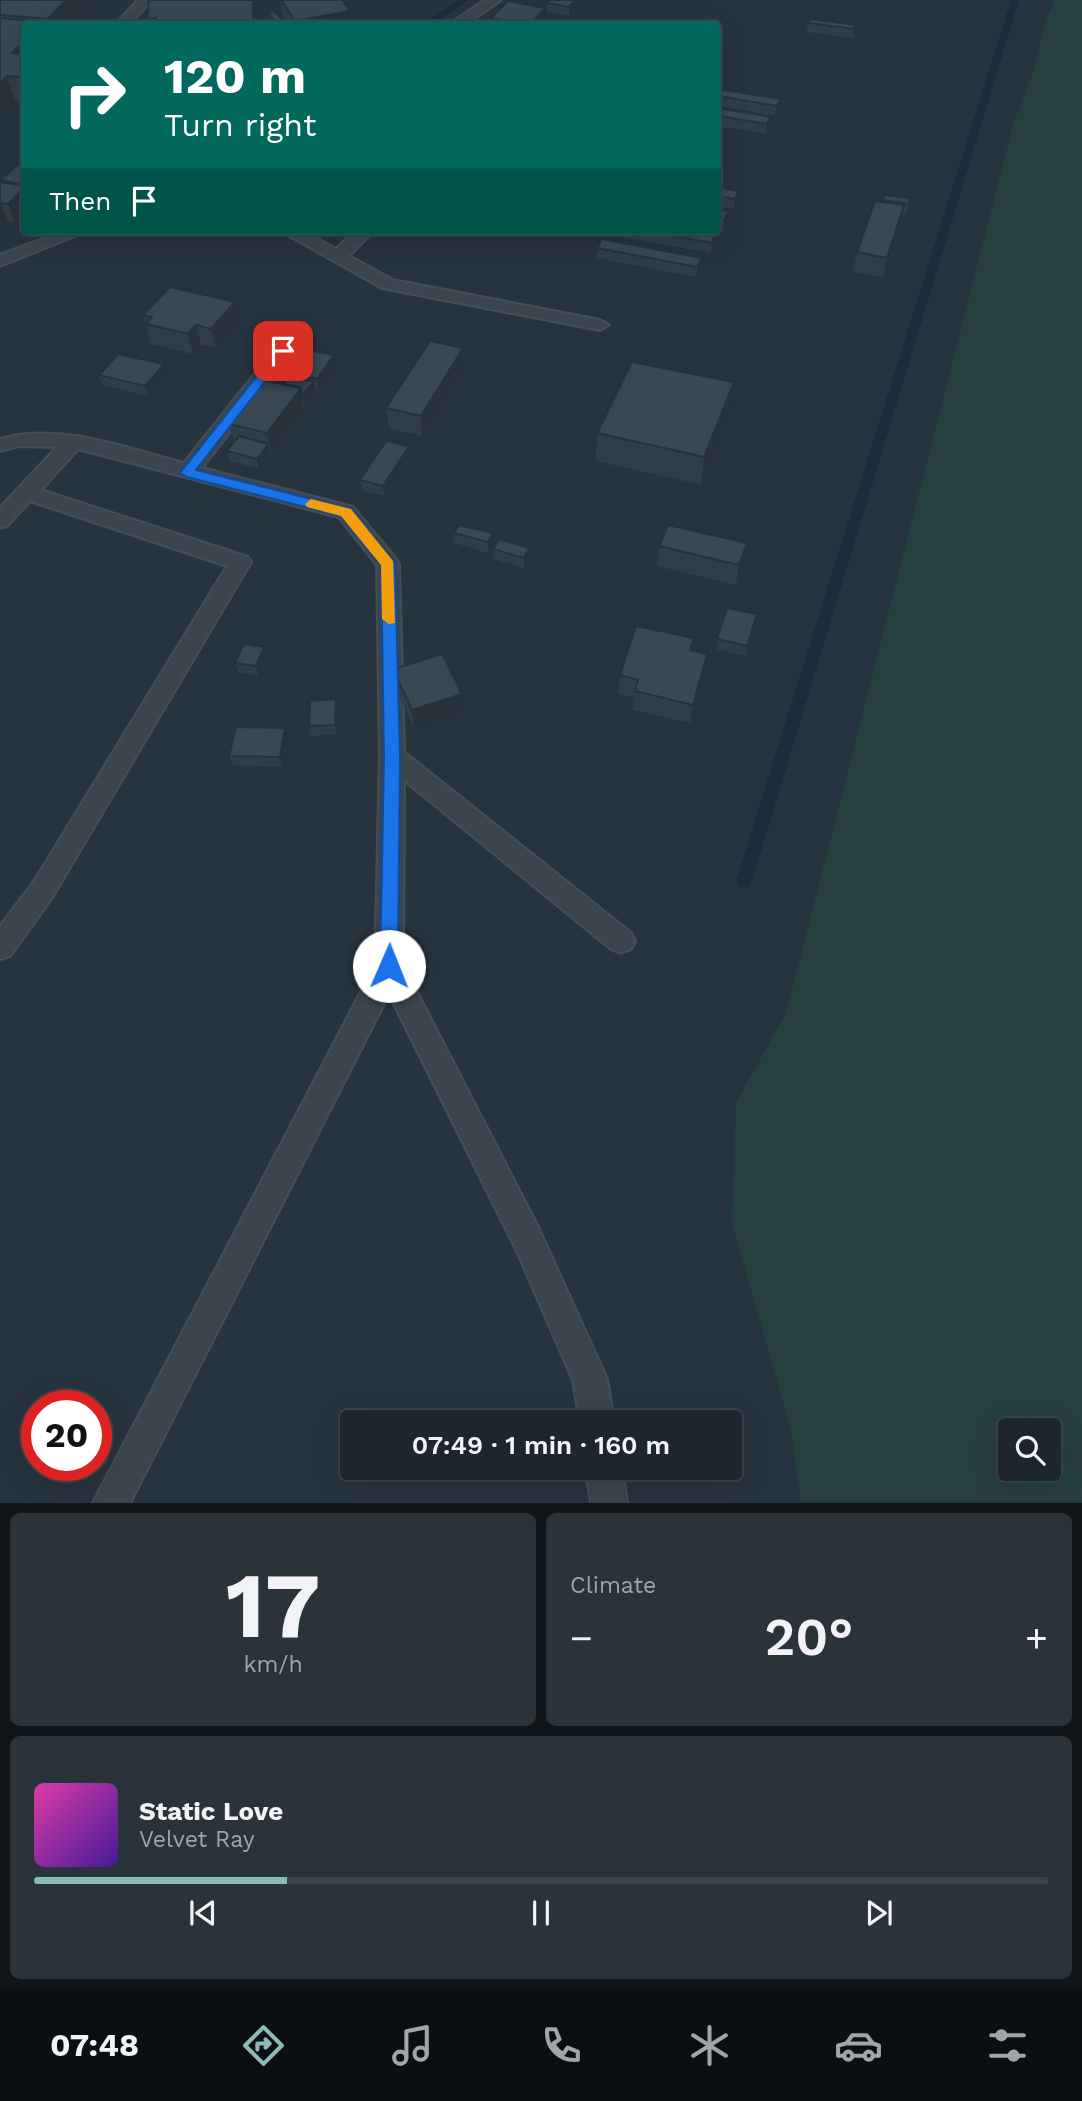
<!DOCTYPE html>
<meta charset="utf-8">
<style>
:root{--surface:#1d262e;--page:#2a323a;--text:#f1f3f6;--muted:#a0a5aa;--line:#3b434a;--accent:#8bbbb9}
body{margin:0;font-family:"Work Sans",sans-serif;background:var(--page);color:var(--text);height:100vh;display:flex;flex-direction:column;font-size:26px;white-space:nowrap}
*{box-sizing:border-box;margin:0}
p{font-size:23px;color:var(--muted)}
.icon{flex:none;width:38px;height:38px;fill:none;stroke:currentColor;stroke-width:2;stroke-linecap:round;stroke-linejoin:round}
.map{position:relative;height:1503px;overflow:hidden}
.sheet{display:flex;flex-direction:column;gap:10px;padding:10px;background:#101519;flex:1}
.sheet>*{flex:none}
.top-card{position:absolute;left:21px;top:21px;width:700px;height:214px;border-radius:7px;box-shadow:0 7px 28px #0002,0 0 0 2px var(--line);background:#00695c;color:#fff;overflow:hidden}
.controls{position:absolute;left:998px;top:1418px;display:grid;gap:14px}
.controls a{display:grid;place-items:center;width:63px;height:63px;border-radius:7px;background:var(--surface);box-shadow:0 7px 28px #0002,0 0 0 2px var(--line);font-size:35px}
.speed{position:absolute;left:21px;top:1390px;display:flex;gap:14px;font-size:35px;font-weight:700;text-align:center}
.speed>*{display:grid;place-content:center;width:91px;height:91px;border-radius:50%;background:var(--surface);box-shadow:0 7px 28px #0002,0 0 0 2px var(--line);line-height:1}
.speed .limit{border:10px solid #d22;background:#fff;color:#111}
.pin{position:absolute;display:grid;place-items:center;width:60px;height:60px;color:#fff;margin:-30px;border-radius:14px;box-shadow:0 4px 10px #0006}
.me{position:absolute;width:77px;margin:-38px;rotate:1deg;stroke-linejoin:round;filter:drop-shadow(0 0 5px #0008)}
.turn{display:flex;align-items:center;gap:24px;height:147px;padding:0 28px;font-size:32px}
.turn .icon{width:91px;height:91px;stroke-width:2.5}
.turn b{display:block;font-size:49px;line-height:60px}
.then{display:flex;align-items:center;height:66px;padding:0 28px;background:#0003;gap:14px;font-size:26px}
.big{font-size:52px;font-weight:600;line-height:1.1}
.sheet .tile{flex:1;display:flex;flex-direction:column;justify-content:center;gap:10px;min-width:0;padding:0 24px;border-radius:10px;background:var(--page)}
.sheet .dial{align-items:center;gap:0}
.dial b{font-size:91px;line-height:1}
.song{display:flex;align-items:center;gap:21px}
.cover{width:84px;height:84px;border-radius:10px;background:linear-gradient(135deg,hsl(320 70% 55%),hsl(260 70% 35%))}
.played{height:7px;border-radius:4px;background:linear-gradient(90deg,var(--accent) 25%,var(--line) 25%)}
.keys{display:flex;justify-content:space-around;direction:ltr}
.heat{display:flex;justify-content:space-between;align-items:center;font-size:38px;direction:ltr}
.sheet .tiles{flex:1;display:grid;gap:10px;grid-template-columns:1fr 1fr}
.tile:last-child{grid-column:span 2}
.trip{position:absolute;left:340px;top:1410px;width:402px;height:70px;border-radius:7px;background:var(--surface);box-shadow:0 7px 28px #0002,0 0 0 2px var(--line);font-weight:600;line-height:70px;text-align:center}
.menu{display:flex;height:112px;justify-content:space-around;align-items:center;background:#0c0f12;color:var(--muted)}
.menu .icon{width:49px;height:49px}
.menu .active{color:var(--accent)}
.menu b{font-size:32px;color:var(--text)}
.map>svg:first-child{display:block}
.green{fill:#283f3f;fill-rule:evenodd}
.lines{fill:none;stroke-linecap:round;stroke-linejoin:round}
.stream{fill:#1a2c3b;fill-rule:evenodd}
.service-casing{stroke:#444e57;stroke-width:4}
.service{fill:#3a454e;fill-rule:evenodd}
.wall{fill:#313e48}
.shaded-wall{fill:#28323b}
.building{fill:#394854;stroke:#28323b;stroke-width:2}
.route{fill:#1a73e8;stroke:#114b97;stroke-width:2}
.slow{fill:#f59e0b}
</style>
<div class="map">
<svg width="1082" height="1503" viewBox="0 0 1082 1503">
<rect width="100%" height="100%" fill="#27333e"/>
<path class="green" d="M1055,0h27v1502h-281l-11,-76 -58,-203 4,-121 50,-89 228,-892 21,-54 10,-46zM1010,1430h38v38h-38z"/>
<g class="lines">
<g class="stream">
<polygon points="460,0 469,0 432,24 423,24"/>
<polygon points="1011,0 1019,0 752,881 749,886 744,887 739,886 736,881"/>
</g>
<defs>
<g id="service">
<polygon points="138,0 152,0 130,24 116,24"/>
<polygon points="485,0 501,0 466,24 450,24"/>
<polygon points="64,231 87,231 0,266 0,255"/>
<polygon points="281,231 302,231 336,249 355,231 373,231 349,256 393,280 600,320 609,325 600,330 382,288"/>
<path d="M283,345l9,6 -90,117 151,39 43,52 3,5 5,188 227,181 4,8 -4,8 -10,4 -10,-4 -207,-169 -1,185 135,262 69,152 7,44h-34l-7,-43 -57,-131 -127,-255 -259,509h-37l282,-538 5,-209 -3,-191 -38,-48 -261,-68 -37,41 207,67 3,5 -198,334 -43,60 -10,3v-33l35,-46 192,-314 -197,-65 -23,25 -7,2v-20l57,-61 -39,-1 -18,5v-12c61,-17 125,9 184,24l92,-116z"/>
<polygon points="586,1468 622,1468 627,1503 591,1503"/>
</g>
</defs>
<use href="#service" class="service-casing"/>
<use href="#service" class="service"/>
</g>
<g class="wall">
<polygon points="0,0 97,0 74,24 24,24 24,103 15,102 0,119"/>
<polygon points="257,0 257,24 148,24 147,19"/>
<polygon points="280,0 352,24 288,24 283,17"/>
<polygon points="547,3 576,8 569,16 547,12"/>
<polygon points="268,12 286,24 272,24 269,21"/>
<polygon points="491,18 546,24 492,24"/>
<polygon points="808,23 856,25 853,38 807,32"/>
<polygon points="718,89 781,99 779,108 775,116 718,106"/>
<polygon points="718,108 771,117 769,127 766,134 718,126"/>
<polygon points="24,160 24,213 15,223 8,222 0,230 0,180"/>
<polygon points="718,187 738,191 737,201 734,209 718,206"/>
<polygon points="884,195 910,198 906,214 902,214 883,277 853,272 857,252 883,202"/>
<polygon points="718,209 727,221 723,230 718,229"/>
<polygon points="613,231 699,231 716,234 715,244 711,253 613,235"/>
<polygon points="597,248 702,258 701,268 696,277 597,258"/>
<polygon points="235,302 239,322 216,348 201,345 193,354 151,344 143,315"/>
<polygon points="463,348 464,367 422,436 389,428 386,408"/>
<polygon points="334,355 336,366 318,390 316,389 316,392 304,405 304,408 271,453 270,452 270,454 259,469 230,461 227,451 234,443 229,424 282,384 288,377 288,373"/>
<polygon points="164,364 166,374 148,396 102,385 99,375"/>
<polygon points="731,410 701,485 596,461 597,433"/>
<polygon points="409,446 410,456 385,496 362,491 360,480"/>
<polygon points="454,533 493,543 488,553 454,543"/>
<polygon points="747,543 744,563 736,585 657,566 659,546"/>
<polygon points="493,549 529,558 524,568 493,559"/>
<polygon points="757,614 745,656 716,649 717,639"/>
<polygon points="694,638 692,651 707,654 704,673 690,723 633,710 634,698 618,694 620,675"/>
<polygon points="267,657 258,676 238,672 235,663"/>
<polygon points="393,669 462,694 463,713 414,729 396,688"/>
<polygon points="336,699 338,709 337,734 311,736 309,726"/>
<polygon points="288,738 282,767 232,765 229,756"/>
</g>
<g class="shaded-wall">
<polygon points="66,0 97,0 74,24 49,24 47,19"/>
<rect x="253" y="0" width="4" height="24"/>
<polygon points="575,0 576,8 569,16 569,7"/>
<polygon points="546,8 546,24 530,24"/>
<polygon points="350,11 352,24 296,24 295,21"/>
<polygon points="24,41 24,93 12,53"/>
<polygon points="7,76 15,102 0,119 0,83"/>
<polygon points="781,99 779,108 775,116 777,106"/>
<polygon points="771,117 769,127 766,134 767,124"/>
<polygon points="24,188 24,213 15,223 8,204"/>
<polygon points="738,191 737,201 734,209 735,199"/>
<polygon points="1,203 8,222 0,230 0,204"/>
<polygon points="904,205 899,225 883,277 887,258"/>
<polygon points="729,211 727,221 723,230 724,220"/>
<polygon points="716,234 715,244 711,253 712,243"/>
<polygon points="702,258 701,268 696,277 697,267"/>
<polygon points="235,302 239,322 216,348 211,329"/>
<polygon points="196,325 201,345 193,354 188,334"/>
<polygon points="463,348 464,367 422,436 421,416"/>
<polygon points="334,355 336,366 318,390 317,379"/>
<polygon points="164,364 166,374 148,396 145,386"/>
<polygon points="314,382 316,392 305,406 303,396"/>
<polygon points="734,382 731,410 701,485 704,457"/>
<polygon points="301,388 304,408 271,453 267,433"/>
<polygon points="268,444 270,454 259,469 257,459"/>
<polygon points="409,446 410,456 385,496 383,486"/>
<polygon points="493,533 493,543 488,553 488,542"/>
<polygon points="747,543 744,563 736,585 739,565"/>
<polygon points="529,548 529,558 524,568 524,558"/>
<polygon points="757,614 755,624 745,656 747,646"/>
<polygon points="264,647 267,657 258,676 256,666"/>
<polygon points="707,654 704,673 690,723 693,705"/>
<polygon points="462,694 463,713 414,729 412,710"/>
<polygon points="336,699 338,709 337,734 335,725"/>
<polygon points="285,728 288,738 282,767 280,757"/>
</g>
<g class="building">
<polygon points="0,0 66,0 47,19 0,15"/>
<polygon points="149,0 253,0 253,22 218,24 155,24 156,18 147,19"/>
<polygon points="281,0 342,0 350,11 295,21"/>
<polygon points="550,0 575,0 569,7 547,3"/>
<polygon points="508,1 546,8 530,24 491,18"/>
<polygon points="275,11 286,24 277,24 268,12"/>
<polygon points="0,18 43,22 41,24 24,24 24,41 12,53 24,55 24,72 20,77 7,76 0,83"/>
<polygon points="810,19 856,25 854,29 808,23"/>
<polygon points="718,89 781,99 777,106 718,96"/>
<polygon points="718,108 771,117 767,124 718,116"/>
<polygon points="24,160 24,185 0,180"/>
<polygon points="0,182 24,186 24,188 8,204 1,203 0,204"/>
<polygon points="718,187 738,191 735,199 718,196"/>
<polygon points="884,195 910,198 909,204 883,200"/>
<polygon points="875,201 904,205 887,258 857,252"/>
<polygon points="718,209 729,211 724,220 718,219"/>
<polygon points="646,231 699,231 716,234 712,243"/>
<polygon points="602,239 702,258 697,267 597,248"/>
<polygon points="170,287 235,302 211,329 196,325 188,334 146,324 152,317 143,315"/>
<polygon points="430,341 463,348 421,416 386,408"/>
<polygon points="305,349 334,355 317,379 288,373"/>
<polygon points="118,354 164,364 145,386 99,375"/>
<polygon points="632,362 734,382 704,457 597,433"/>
<polygon points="290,375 314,382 302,395 301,388 282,384"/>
<polygon points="264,380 301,388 267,433 229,424"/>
<polygon points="239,436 268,444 257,459 227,451"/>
<polygon points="386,441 409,446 383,486 360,480"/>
<polygon points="459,525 493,533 488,542 454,533"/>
<polygon points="668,525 747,543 739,565 659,546"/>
<polygon points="499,539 529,548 524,558 493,549"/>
<polygon points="727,608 757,614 747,646 717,639"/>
<polygon points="636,626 694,638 690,650 707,654 693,705 635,691 638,680 620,675"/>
<polygon points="244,644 264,647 256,666 235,663"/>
<polygon points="442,654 462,694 412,710 393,669"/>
<polygon points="336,699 335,725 309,726 310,701"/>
<polygon points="236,727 285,728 280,757 229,756"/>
</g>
<polygon class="route" points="279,348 289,351 196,470 351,509 395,564 400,756 398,966 396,971 389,974 383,971 380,966 384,756 381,565 341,516 187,477 180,473"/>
<polygon class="slow" points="311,499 351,509 393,561 395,623 389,624 382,619 381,565 341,516 307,507 305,504"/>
</svg>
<div class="controls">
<a><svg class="icon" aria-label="search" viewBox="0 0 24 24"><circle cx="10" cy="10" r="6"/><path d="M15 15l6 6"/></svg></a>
</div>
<div class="speed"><div class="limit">20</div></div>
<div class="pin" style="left:283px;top:351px;background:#d93025"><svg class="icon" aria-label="arrive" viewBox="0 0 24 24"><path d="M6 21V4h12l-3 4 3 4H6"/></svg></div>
<svg class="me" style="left:389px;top:966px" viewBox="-20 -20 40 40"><circle r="19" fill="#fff"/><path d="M0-13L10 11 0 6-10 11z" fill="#1a73e8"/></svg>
<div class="trip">07:49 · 1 min · 160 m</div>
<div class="top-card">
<div class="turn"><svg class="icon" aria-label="right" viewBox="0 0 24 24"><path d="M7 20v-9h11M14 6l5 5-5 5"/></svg><div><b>120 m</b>Turn right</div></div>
<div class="then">Then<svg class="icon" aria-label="arrive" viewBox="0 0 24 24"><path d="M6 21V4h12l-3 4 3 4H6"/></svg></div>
</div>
</div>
<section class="sheet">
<div class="tiles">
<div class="tile dial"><b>17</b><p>km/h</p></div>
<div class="tile"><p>Climate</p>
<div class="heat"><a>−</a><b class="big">20°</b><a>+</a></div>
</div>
<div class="tile">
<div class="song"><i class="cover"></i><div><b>Static Love</b><p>Velvet Ray</p></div></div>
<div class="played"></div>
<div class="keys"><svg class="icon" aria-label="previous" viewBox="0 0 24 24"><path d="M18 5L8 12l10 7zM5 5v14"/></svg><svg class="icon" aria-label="pause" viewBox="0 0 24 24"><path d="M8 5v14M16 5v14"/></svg><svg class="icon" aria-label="next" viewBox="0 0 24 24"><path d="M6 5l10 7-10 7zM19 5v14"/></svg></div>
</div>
</div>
</section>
<nav class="menu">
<b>07:48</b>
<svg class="icon active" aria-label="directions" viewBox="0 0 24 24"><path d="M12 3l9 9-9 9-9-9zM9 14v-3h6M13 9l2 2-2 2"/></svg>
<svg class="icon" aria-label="music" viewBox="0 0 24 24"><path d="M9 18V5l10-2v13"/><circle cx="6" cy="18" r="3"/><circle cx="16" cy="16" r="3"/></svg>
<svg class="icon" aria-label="phone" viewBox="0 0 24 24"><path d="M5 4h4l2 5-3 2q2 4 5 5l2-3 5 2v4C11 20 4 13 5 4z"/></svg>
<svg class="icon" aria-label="climate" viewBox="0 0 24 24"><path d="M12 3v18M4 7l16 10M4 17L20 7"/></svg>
<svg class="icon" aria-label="car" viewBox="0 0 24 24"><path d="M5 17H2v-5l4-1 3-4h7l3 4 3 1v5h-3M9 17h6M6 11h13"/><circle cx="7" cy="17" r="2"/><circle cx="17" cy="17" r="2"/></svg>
<svg class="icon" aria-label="filters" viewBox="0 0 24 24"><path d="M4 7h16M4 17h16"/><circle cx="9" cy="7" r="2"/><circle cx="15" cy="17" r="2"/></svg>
</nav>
